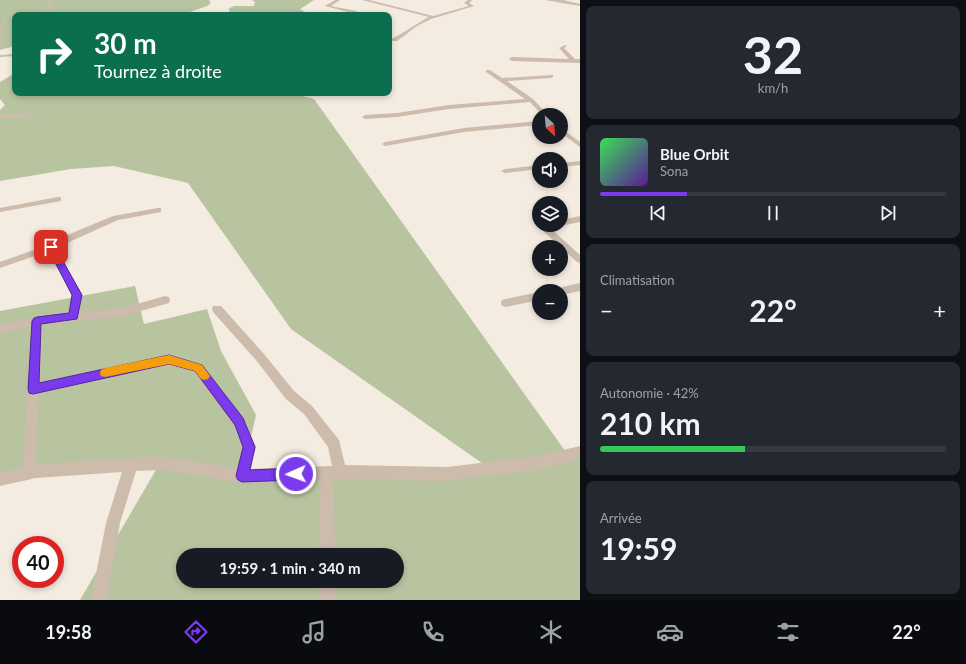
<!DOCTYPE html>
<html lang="fr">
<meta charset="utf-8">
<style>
:root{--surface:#171b24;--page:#242831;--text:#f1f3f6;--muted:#9ea1a6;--line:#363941;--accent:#7c3aed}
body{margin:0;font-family:Lato,sans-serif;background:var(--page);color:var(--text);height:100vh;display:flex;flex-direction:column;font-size:15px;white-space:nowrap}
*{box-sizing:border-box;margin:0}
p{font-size:13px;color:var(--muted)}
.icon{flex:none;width:22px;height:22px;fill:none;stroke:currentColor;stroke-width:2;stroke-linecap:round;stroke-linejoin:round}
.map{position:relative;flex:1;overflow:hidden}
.details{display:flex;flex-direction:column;gap:6px;padding:6px;background:#0d0f14;width:386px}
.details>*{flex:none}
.hud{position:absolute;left:12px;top:12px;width:380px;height:84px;border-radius:8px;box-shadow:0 2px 6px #0003;background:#0b6e4f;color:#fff;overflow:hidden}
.needle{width:26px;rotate:154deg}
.controls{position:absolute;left:532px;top:108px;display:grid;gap:8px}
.controls a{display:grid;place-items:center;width:36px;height:36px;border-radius:50%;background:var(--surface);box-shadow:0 2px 6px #0003;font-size:20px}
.speed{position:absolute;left:12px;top:536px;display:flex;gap:8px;font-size:20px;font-weight:700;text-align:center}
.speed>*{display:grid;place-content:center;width:52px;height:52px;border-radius:50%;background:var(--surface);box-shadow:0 2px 6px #0003;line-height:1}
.speed .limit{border:6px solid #d22;background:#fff;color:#111}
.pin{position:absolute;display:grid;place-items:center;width:34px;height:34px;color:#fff;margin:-17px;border-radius:8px;box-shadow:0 2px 6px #0006}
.me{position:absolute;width:44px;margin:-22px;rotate:268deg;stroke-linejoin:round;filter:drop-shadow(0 0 3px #0008)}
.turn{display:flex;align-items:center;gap:14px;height:84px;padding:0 16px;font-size:18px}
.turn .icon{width:52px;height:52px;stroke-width:2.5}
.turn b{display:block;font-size:28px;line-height:34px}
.big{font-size:30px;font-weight:700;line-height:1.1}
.details .tile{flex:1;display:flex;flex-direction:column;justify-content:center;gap:6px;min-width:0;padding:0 14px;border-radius:8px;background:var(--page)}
.details .dial{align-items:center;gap:0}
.dial b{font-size:52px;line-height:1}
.song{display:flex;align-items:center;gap:12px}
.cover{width:48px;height:48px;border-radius:6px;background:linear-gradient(135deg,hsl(130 70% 55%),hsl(270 70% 35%))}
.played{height:4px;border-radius:2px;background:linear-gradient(90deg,var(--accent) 25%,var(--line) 25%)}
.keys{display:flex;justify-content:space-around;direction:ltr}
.heat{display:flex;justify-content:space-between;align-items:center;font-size:22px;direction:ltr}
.charge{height:6px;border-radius:3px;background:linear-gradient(90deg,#34c759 42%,var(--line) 0)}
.trip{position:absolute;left:176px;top:548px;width:228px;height:40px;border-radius:20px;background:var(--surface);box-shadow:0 2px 6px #0003;font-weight:700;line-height:40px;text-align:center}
.menu{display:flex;height:64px;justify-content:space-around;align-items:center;background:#090b0e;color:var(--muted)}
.menu .icon{width:28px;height:28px}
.menu .current{color:var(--accent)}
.menu b{font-size:18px;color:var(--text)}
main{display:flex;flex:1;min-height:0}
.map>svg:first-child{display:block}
.green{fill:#b8c4a0;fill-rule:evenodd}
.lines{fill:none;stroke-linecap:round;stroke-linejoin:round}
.minor{fill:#cdbbac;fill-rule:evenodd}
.route{fill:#7c3aed;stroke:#51269a}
.slow{fill:#f59e0b}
</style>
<main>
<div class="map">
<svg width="580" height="600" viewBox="0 0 580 600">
<rect width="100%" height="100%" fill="#f4ebe1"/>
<g class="green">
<polygon points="0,0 210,0 209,1 211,3 207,6 190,12 209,15 15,15 15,46 0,50"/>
<polygon points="252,0 314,0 300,9 306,13 304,15 223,15 230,11 228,9 234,6 254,6 255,2"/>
<path d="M15,73v20h276l23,6 254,356 12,-3v148h-500l80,-137 -160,16v-168l135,-25 9,38 63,-15 14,42 35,64 -14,61 247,-8 -198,-139 -103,-146 -74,-17 -43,3 -71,12v-71l5,-5 -5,-6v-17zM183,555h214v26h-214z"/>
</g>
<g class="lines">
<g class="minor">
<polygon points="50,0 54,0 48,15 44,15"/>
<polygon points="335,0 340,0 331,6 356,11 360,15 325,6"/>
<path d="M362,0h7l64,16 36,-10 -5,-3 4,-3h4l-3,3 5,3 -43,13 -14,7 -20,15h-8v-2c7,0 31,-18 40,-22z"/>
<polygon points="545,0 563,0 580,4 580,6"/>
<polygon points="2,22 6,23 0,32 0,27"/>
<polygon points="15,36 15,38 0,39 0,37"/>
<polygon points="565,45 567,46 564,48 575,59 580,59 580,63 512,61 509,59 512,57 569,59 559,48"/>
<polygon points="15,54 15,56 0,57 0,55"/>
<polygon points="486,70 490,70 502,78 553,75 553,77 551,78 507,81 533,99 548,115 542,115 530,102 449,109 397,117 365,119 362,117 365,115 397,113 449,105 525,99 486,72"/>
<polygon points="34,113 37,115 36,116 0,119 0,115"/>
<polygon points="539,121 539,125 464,132 385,146 382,144 385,142 464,128"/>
<polygon points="561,128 580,142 580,147 561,133"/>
<polygon points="580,161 580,165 561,167 561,163"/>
<polygon points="539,165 539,169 505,173 501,171 505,169"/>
<polygon points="58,197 61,197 61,201 0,212 0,208"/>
<path d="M158,208h3v4l-43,8 -62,28 26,47 -3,18 44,-5 42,-12 4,1 1,3 -1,3 -46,13 -81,9 -2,57 129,-27 29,8 4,2 41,53 13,29 -6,22 82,-3 -4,-19 -24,-33 -18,-15 -30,-39 -43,-48 -1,-3 1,-3h8l43,48 30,37 18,15 27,34 6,25 102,2 91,-11 42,-10v12l-42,12 -91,11 -116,-2 3,11 1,65h-16l1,-65 -2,-10 -76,3 -81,-13 -25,1 -16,52 -13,77h-16l15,-77 16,-51 -86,6 -36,8v-14l23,-5 8,-141 -31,7v-8l37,-8 31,-3 4,-19 -23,-44 -49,17v-6l48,-17 17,-9 48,-20zM169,365l25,7 40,53 8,22 -5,21 -76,-12 -125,8 3,-71z"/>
<polygon points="580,216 580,222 561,226 559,225 561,225 561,220"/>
<polygon points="541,225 547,225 580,255 580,263 577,262 541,229 540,227"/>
<polygon points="580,283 580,291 561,295 561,291 556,291 558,288"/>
<polygon points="539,292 539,300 506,307 502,306 501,303 502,300 506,299"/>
<rect x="319" y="581" width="16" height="19"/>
</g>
</g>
<polygon class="route" points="51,244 55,247 82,295 77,319 41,324 39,383 169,355 202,365 243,418 255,447 250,470 296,468 300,470 302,474 300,479 296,480 242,482 238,480 236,476 243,447 235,425 195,371 169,364 33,394 29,393 28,389 32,321 34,318 37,317 69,313 72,295 47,247"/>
<polygon class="slow" points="169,355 202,365 210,376 208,379 204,380 201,379 195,371 169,364 105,377 101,376 100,373 101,370 105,368"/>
</svg>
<div class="controls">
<a><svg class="needle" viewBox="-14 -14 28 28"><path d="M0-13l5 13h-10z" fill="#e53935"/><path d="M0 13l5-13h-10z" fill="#9ea1a6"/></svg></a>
<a><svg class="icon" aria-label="sound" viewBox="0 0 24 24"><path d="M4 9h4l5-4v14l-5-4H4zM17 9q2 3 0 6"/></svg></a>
<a><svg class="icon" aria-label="layers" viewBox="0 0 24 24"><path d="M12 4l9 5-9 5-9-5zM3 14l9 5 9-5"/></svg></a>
<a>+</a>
<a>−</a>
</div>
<div class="speed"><div class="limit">40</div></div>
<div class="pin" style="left:51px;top:247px;background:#d93025"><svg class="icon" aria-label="arrive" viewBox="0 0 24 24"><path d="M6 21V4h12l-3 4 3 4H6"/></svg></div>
<svg class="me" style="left:296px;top:474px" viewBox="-20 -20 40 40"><circle r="17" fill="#7c3aed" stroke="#fff" stroke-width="3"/><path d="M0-11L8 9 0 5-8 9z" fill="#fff"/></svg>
<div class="trip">19:59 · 1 min · 340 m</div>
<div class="hud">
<div class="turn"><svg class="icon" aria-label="right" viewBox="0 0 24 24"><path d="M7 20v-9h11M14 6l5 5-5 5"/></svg><div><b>30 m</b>Tournez à droite</div></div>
</div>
</div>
<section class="details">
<div class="tile dial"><b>32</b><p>km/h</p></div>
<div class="tile">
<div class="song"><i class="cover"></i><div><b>Blue Orbit</b><p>Sona</p></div></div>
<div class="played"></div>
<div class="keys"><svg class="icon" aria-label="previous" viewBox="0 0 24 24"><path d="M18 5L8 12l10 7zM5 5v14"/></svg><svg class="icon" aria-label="pause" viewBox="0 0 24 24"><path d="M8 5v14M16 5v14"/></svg><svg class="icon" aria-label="next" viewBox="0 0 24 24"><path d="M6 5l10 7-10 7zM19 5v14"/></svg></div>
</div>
<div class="tile"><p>Climatisation</p>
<div class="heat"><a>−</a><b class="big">22°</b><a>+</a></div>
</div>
<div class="tile"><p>Autonomie · 42%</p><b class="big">210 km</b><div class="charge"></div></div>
<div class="tile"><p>Arrivée</p><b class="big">19:59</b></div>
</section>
</main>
<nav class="menu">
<b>19:58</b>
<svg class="icon current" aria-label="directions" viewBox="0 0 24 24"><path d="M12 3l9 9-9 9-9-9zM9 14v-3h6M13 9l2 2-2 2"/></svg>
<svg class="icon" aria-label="music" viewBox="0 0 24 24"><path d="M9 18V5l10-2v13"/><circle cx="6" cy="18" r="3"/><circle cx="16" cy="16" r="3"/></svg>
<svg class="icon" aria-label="phone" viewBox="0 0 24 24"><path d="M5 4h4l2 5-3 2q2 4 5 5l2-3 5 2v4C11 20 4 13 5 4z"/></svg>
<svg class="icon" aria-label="climate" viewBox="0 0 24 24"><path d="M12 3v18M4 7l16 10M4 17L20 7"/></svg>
<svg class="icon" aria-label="car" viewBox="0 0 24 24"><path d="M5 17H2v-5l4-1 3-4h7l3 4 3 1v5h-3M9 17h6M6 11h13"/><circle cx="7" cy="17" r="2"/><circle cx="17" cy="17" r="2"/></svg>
<svg class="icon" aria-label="filters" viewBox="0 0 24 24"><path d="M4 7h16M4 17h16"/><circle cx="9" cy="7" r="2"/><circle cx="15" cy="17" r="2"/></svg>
<b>22°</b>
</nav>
